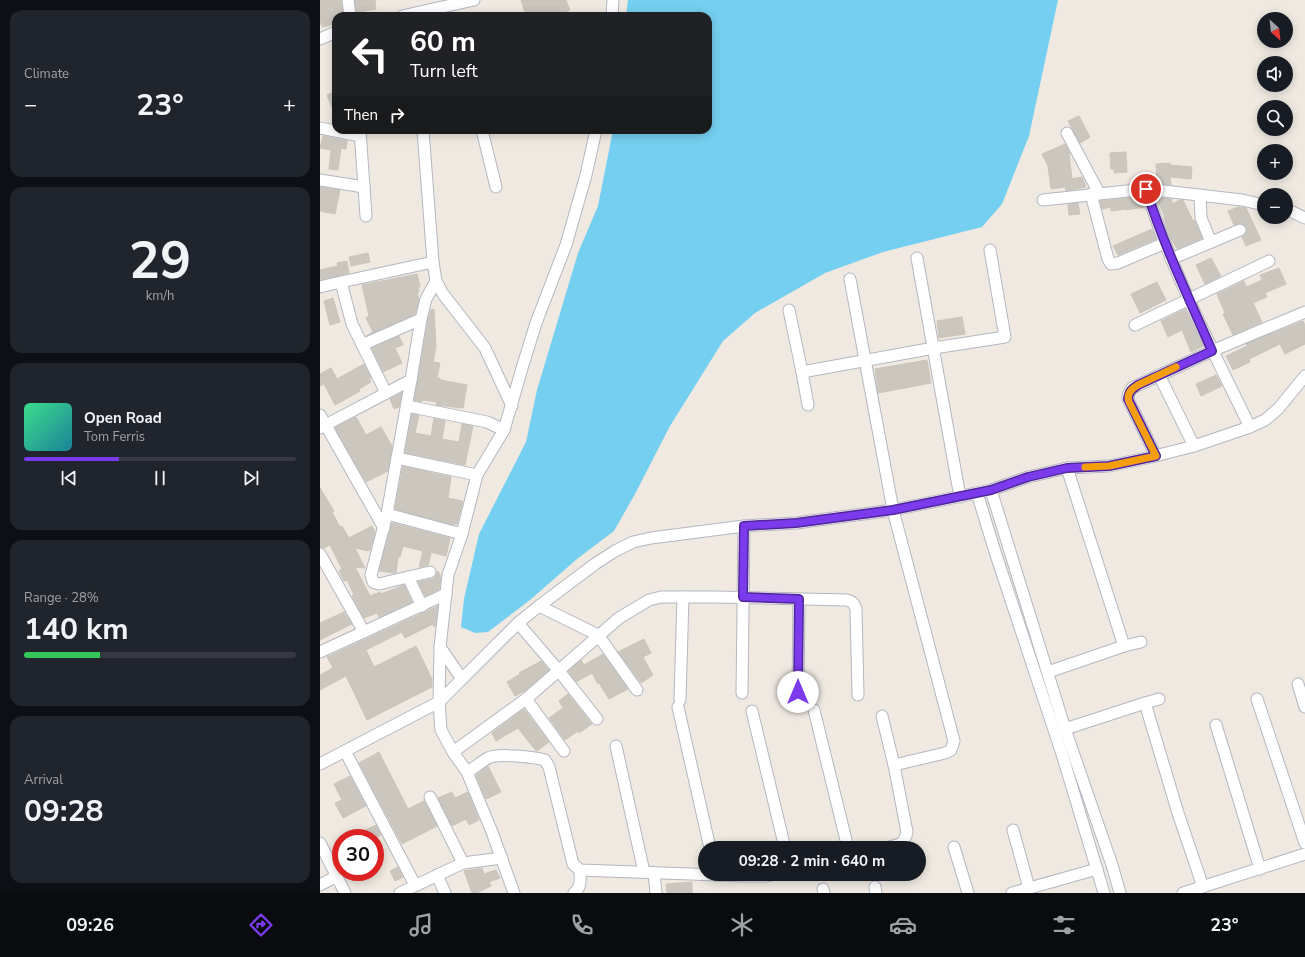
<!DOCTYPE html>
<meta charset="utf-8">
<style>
:root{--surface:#171b24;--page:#20242c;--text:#f1f3f6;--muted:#9ea1a6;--line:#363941;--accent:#7c3aed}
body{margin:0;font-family:"Nunito Sans",sans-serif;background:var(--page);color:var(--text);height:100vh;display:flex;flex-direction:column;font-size:15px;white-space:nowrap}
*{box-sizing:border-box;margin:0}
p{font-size:13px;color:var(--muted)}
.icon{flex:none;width:22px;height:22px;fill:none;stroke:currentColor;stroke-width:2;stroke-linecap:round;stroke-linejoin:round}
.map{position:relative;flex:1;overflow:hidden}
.side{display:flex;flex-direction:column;gap:10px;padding:10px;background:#0d0f14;width:320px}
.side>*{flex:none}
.banner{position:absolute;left:12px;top:12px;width:380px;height:122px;border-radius:12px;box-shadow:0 2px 10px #0003;background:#202124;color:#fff;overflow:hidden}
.needle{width:26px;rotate:153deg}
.fabs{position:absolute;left:937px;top:12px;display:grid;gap:8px}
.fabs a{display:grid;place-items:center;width:36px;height:36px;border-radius:50%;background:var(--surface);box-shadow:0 2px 10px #0003;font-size:20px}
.speed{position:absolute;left:12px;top:829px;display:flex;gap:8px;font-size:20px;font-weight:700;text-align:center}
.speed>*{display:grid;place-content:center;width:52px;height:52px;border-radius:50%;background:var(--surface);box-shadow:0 2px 10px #0003;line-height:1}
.speed .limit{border:6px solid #d22;background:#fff;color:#111}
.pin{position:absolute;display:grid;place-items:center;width:34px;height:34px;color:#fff;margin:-17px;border:2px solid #fff;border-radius:50%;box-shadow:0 1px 4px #0007}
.me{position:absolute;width:44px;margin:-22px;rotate:0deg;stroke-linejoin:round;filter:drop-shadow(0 0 3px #0008)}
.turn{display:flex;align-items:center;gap:14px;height:84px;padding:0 12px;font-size:18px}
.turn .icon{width:52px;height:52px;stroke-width:2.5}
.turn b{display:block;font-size:28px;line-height:34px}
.then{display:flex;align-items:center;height:38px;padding:0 12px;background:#0003;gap:8px;font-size:15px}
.big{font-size:30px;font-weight:700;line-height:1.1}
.side .card{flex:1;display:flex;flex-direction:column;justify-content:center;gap:6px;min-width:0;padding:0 14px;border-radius:12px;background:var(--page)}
.side .dial{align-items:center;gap:0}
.dial b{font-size:52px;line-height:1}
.song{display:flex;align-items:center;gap:12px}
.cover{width:48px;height:48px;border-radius:6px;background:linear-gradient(135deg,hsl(150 70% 55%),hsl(190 70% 35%))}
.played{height:4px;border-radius:2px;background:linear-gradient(90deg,var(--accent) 35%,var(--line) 35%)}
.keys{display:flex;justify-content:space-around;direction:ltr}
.heat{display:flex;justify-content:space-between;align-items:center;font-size:22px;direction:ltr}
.charge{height:6px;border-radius:3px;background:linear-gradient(90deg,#34c759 28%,var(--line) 0)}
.trip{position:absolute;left:378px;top:841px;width:228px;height:40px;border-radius:20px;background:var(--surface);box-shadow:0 2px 10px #0003;font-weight:700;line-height:40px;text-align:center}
.tab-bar{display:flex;height:64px;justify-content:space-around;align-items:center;background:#090b0e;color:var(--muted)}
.tab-bar .icon{width:28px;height:28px}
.tab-bar .active{color:var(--accent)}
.tab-bar b{font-size:18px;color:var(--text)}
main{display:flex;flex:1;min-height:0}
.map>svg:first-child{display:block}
.water{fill:#75cff0}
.building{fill:#cbc7bf;stroke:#cbc5ba}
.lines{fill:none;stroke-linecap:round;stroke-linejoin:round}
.street-casing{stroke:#b4b7c1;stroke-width:13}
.street{stroke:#fff;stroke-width:11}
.route-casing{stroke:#51269a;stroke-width:10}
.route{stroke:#7c3aed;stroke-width:7}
.slow{stroke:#f59e0b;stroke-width:7}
</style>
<main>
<section class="side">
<div class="card"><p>Climate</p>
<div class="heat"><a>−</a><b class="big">23°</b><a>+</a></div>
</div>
<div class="card dial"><b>29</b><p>km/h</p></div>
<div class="card">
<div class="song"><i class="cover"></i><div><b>Open Road</b><p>Tom Ferris</p></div></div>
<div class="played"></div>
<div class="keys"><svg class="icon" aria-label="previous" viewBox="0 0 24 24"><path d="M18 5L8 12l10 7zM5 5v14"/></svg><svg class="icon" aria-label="pause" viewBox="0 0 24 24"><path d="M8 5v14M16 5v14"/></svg><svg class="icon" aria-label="next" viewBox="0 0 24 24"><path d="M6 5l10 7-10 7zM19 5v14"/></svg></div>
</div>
<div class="card"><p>Range · 28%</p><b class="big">140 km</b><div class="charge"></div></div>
<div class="card"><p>Arrival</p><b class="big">09:28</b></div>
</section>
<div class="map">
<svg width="985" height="893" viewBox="0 0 985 893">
<rect width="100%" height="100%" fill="#efe9e1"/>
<polygon class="water" points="308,0 738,0 709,136 682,204 662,227 563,252 505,273 435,313 403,341 350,426 315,494 294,531 257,559 210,600 168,632 155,633 141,627 144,599 159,534 206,442 217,390 258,253 278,206 293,130 388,130 388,16 306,16"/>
<g class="building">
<polygon points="0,0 21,0 23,16 16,16 16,22 13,22 14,24 2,27 0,21"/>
<polygon points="35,0 55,0 56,9 44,11 44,16 37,16"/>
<polygon points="201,0 246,0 250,10 234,16 206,16"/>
<polygon points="16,91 16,117 7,95"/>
<polygon points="759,116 770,137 760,143 748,121"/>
<polygon points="3,136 27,141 26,149 21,148 18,170 9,169 11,150 0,148"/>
<polygon points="745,144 750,154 749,154 752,179 762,177 766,187 746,191 745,187 731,189 728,166 722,154"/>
<polygon points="806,152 807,172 794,173 794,169 791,169 790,153"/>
<polygon points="850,163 850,165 872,167 871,179 850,177 851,185 837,183 836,164"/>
<polygon points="0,187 20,190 15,214 0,211"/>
<polygon points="821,197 824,207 807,210 807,209 791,211 791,207 782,209 780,201"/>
<polygon points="842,198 852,199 852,204 860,200 863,200 873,221 874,220 882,238 857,249 850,237 844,218 845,217 837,200"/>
<polygon points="758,203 760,214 749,215 748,204"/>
<polygon points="918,207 926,208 941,240 926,246 922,237 926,234 927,230 926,227 921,223 914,225 908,211"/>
<polygon points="832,229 836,239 798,255 793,246"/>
<polygon points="48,253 50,262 31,266 29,257"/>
<polygon points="891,258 901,276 885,284 876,265"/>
<polygon points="27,261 29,273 0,280 0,270 18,266 17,263"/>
<polygon points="959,268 966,284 945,293 947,297 933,303 942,322 913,335 903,314 905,313 897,294 924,281 926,287 942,280 940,275"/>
<polygon points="97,274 100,287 98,287 99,292 97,292 99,300 95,314 46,336 53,332 46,318 49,316 42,285"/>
<polygon points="837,282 846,300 820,313 811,294"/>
<polygon points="13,298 20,322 10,325 4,301"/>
<polygon points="114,309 116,347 113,362 120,363 117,378 120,378 120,380 147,385 143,408 116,405 117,402 102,400 101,402 94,400 108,320 111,310"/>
<polygon points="865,309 883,346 871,352 862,330 848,337 841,321"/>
<polygon points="642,317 645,334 619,338 617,321"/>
<polygon points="983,321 985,325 985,344 965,354 960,344 929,359 930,362 913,370 906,356 927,346 926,344"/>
<polygon points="79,336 83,345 75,348 82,363 63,372 52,348"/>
<polygon points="607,360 611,383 558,393 555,369"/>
<polygon points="44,364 51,378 49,378 51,382 39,389 40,391 15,405 4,384 0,386 0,374 11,368 17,379"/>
<polygon points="896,375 902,386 881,396 876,384"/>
<polygon points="82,393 79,407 74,409 70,399"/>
<polygon points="92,414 99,415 95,433 111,436 114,418 125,421 122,439 139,442 142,424 153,426 145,465 85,453"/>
<polygon points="36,417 46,435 61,427 72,446 68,471 46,482 15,428"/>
<polygon points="83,466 131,477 128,498 143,501 137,524 134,523 134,525 75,509"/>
<polygon points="0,488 14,511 12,512 20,527 22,526 29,538 52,526 55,532 50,550 48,551 35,548 45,568 35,567 50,596 60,592 61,594 84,585 92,602 59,617 57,613 44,618 32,596 34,595 27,580 24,581 19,571 22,569 10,545 4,548 0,547"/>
<polygon points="72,523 130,538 126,556 110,552 111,554 108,565 99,567 103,551 83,546 80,557 78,557 76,573 73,573 59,571"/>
<polygon points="118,571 121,577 119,589 105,596 98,582 112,579 115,577 117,572"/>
<polygon points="118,606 115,626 114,627 113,624 85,638 82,632 46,650 54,667 96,646 112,679 112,687 47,720 26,676 0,690 0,675 13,668 7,657"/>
<polygon points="24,612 32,624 0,640 0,623"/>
<polygon points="324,639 331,653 323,657 333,675 321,683 298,652"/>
<polygon points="283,654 308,689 289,699 279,683 278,684 272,673 256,682 248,671 261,660 264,665"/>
<polygon points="221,661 229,670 206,690 195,696 187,682 200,674 199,673"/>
<polygon points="248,694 272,724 259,733 258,731 245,740 229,718 243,708 239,701"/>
<polygon points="204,709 229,742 217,751 216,751 198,728 176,741 172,733"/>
<polygon points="59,752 88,809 104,801 117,826 82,844 39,763"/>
<polygon points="168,766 181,792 166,799 156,775"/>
<polygon points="30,776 46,806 23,818 15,803 22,800 14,784"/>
<polygon points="132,792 135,798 148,792 159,820 149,825 146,819 132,826 118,798"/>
<polygon points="56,825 61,835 55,838 29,838"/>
<polygon points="78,867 83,877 75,881 70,871"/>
<polygon points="162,868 164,874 176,870 180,878 169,882 171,886 157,893 152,893 144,871"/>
<polygon points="372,882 372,893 347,893 346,884"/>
</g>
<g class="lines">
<defs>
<g id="street">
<polyline points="28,0 30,16"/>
<polyline points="82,16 154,0"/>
<polyline points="292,16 293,0"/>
<polyline points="0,39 16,32"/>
<polyline points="0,128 40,136"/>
<polyline points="40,130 46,216"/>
<polyline points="103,130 113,262"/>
<polyline points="162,130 176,187"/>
<polyline points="747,133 779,193"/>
<polyline points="0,180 44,187"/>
<path d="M826,189c26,83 66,160 104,238"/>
<polyline points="771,194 788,259 791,264 798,263 845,243"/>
<polyline points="880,195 881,218 891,242"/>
<polyline points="723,200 826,189 922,200 944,205"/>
<polyline points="966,209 985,218"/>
<polyline points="597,258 640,497"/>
<polyline points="851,259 920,230"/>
<path d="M530,279l43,231 61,231 -3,9 -6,3 -51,12 13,67c-3,14 -10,13 -23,16"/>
<polyline points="21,282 32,324 66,393"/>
<polyline points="0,287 21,282 113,262 116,281 123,294 165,348 192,406"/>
<polyline points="469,310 482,372 488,405"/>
<polyline points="815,325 949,261"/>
<polyline points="42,345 101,319"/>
<polyline points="482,372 614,348 685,337 670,250"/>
<polyline points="839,375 874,446"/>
<polyline points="87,406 167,422 184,430"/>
<polyline points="0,415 64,528"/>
<polyline points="0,428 91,380"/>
<polyline points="836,456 808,399 808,395 812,388 892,351 985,312"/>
<polyline points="77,458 157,475"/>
<polyline points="671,490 745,729 792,865 800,893"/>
<polyline points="657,493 677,558 742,754 784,893"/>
<polyline points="67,514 142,534"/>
<polyline points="0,554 44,632"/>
<polyline points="88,577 110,572"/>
<polyline points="102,606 88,577 59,584 53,582 51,575 67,514 91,380 101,319 106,299 116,281"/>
<polyline points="219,606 278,635 317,690"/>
<polyline points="198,623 239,671 277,719"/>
<polyline points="804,646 821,642"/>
<polyline points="120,647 142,679"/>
<polyline points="0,652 126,594"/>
<polyline points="728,672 804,646 747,468"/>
<polyline points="978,684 985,707"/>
<polyline points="478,692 479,599"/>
<polyline points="422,693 424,526"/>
<polyline points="206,699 244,751"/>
<polyline points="937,699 985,843"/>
<polyline points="360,700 363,597"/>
<polyline points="825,703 839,699"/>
<polyline points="358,707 390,848"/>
<polyline points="494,710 528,848"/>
<polyline points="432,711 465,848"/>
<polyline points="562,716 574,765"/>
<polyline points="896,725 940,869"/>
<polyline points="745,729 825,703 858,813 883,887"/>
<polyline points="296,746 324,872"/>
<polyline points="25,751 95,885"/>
<path d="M133,752l73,-53 93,-81 30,-18 12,-3h54l131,3c6,1 8,3 10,9l2,86"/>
<polyline points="0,764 119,702 198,623 219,606 275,564 295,551 313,542 331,538 424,526 476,523 573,510 671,490 708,477 747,468 789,466 831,457 874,446 930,427 945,420 958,409 985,376"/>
<path d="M147,772c7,-4 14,-10 21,-14 11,-5 46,-1 57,2l4,7 24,97 7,6 166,6h21l9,-2"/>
<polyline points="110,797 143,863"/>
<polyline points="693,830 709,888"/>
<polyline points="0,843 25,893"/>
<polyline points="634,847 648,893"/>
<polyline points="334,873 336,893"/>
<polyline points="117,875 125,893"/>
<polyline points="0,885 17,876"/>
<polyline points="555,887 556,893"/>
<polyline points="503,889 504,893"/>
<polyline points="80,893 143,863 182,858"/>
<polyline points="194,893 172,832 147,772 133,752 121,730 119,702 120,647 128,575 142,534 157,475 184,430 203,365 216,323 246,245 266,175 276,130"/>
<path d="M254,893c8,-6 6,-14 6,-23"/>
<polyline points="692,893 777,869"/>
<polyline points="863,893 985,854"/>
</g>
</defs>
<use href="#street" class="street-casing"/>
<use href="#street" class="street"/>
</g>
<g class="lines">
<defs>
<path id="route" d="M478,692l1,-93 -56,-2 1,-71 52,-3 97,-13 98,-20 37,-13 39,-9 42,-2 47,-10 -28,-57c1,-8 4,-10 10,-14l74,-34c-24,-55 -48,-105 -66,-162"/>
</defs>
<use href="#route" class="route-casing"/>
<use href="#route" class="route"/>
<path class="slow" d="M765,467l24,-1 47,-10 -27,-54c-3,-8 2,-13 9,-17l38,-18"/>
</g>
</svg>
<div class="fabs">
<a><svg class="needle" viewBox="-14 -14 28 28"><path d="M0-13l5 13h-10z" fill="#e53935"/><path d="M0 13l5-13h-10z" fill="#9ea1a6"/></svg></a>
<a><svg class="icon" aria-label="sound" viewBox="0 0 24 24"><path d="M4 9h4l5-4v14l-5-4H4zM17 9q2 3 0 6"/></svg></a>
<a><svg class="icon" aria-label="search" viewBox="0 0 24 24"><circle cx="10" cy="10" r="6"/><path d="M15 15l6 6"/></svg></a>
<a>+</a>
<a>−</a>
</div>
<div class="speed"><div class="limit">30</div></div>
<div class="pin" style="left:826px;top:189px;background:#d93025"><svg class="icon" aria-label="arrive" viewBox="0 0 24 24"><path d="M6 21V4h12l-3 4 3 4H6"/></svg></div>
<svg class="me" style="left:478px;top:692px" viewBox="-20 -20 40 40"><circle r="19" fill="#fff"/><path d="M0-13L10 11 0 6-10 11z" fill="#7c3aed"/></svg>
<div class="trip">09:28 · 2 min · 640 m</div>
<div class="banner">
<div class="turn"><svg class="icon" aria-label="left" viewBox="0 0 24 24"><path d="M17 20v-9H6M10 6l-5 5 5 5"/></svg><div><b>60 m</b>Turn left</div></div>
<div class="then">Then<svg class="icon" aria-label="right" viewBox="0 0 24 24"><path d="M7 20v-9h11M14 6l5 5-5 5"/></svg></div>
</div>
</div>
</main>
<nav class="tab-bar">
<b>09:26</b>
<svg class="icon active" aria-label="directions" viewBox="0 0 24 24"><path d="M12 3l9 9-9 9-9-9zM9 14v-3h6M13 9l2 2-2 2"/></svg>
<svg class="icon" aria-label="music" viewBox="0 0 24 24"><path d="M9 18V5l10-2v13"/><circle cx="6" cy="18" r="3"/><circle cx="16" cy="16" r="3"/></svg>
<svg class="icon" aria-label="phone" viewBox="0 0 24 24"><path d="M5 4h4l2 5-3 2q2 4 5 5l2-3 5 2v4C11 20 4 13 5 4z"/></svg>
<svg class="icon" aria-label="climate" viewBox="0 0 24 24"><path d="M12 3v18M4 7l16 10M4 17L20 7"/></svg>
<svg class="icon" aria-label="car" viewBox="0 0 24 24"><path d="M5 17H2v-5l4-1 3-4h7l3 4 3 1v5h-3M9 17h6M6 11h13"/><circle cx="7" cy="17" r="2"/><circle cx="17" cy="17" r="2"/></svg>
<svg class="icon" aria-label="filters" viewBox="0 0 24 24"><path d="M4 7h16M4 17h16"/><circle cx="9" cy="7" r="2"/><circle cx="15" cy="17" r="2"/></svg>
<b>23°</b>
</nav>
